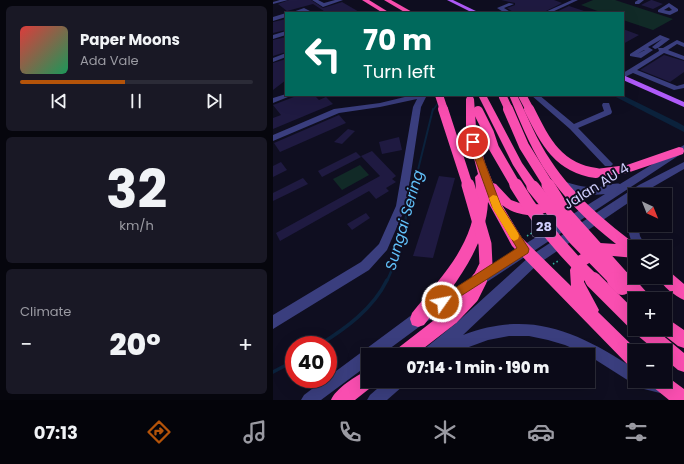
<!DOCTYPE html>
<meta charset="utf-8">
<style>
:root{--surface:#0b0a18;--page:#191825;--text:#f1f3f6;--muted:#9a9aa2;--line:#2b2b37;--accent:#b45309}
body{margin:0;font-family:Poppins,sans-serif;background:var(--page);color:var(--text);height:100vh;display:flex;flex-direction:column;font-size:15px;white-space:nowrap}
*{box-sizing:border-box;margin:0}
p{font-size:13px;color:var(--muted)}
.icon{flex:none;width:22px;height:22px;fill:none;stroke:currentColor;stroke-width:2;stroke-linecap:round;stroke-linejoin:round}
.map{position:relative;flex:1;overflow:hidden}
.side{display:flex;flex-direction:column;gap:6px;padding:6px;background:#06060d;width:273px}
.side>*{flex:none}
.top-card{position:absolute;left:12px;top:12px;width:339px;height:84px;border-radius:0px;box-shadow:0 4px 16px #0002,0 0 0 1px var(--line);background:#00695c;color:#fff;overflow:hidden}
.needle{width:26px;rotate:137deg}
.buttons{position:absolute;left:355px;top:188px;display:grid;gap:8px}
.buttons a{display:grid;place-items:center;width:44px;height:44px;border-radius:0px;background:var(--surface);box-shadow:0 4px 16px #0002,0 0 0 1px var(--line);font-size:20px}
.speed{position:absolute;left:12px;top:336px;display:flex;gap:8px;font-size:20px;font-weight:700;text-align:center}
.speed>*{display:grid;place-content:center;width:52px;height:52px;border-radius:50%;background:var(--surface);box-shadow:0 4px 16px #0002,0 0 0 1px var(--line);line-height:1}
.speed .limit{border:6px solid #d22;background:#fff;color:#111}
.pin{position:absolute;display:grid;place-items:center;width:34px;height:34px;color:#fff;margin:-17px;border:2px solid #fff;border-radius:50%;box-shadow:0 1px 4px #0007}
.me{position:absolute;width:44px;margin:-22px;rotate:57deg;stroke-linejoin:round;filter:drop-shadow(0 0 3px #0008)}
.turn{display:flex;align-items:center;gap:14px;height:84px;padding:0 12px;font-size:18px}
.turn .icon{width:52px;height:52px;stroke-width:2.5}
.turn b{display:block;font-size:28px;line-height:34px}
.big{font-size:30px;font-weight:800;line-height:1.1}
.side .card{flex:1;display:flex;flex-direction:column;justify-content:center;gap:6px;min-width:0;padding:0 14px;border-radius:6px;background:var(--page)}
.side .dial{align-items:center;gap:0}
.dial b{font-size:52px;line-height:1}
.song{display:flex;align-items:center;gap:12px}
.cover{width:48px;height:48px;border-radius:6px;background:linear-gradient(135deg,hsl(0 70% 55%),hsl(150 70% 35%))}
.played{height:4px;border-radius:2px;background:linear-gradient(90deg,var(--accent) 45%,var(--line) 45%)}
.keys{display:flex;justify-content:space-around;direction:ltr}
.heat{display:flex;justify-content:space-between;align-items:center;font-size:22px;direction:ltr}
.trip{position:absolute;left:88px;top:348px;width:234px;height:40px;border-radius:0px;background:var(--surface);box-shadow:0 4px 16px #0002,0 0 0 1px var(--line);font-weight:800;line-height:40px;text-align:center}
.dock{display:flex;height:64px;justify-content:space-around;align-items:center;background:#04040a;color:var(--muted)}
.dock .icon{width:28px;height:28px}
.dock .on{color:var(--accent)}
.dock b{font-size:18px;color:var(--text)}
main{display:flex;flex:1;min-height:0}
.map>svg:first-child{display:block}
.green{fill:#112a27}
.water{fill:#0b223c}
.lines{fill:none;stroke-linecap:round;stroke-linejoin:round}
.stream-far3{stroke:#0b223c;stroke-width:1.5}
.stream-far2{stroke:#0b223c;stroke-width:2}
.stream-far1{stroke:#0b223c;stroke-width:2.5}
.stream{stroke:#0b223c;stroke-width:3.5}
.building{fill:#1f1a41}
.path{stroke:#32ae9b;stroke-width:1.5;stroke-dasharray:1.5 2.5;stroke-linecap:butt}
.minor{fill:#3a3e7e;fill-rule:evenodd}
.major{fill:#af5af9;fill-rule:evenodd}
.highway{fill:#f94eb0;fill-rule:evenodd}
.highway-bridge-far3{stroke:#f94eb0;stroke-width:8}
.highway-bridge-far2{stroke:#f94eb0;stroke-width:10}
.highway-bridge-far1{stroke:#f94eb0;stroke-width:13}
.highway-bridge{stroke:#f94eb0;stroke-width:16}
.route{fill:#b45309;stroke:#753606}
.slow{fill:#f59e0b}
.labels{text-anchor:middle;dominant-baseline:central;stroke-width:4;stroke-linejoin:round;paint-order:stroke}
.shield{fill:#0f0e20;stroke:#9695bb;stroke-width:1}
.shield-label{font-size:13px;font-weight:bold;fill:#d0cffd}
.street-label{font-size:14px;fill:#d0cffd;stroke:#0f0e20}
.water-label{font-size:15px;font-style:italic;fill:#61c1fa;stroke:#0f0e20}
</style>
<main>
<section class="side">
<div class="card">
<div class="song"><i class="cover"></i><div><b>Paper Moons</b><p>Ada Vale</p></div></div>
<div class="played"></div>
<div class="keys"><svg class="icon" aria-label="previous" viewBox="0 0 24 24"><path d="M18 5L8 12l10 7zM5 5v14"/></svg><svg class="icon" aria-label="pause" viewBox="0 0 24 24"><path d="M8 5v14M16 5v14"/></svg><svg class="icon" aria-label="next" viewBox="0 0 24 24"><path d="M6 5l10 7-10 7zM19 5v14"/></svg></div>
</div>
<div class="card dial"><b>32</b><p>km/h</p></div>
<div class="card"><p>Climate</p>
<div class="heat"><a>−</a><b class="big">20°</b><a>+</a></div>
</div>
</section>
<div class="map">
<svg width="411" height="400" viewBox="0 0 411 400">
<rect width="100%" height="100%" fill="#0f0e20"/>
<g class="green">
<polygon points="320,0 342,0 400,19 380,30 350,20 350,13 330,13 308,5"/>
<polygon points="87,165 96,175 69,190 60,179"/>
</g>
<polygon class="water" points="339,95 349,95 404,122 411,126 411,132"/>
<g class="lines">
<polyline class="stream-far3" points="160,110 166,102"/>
<polyline class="stream-far2" points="141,186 160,109"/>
<polyline class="stream-far1" points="114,281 121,265 141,185"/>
<g class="stream">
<path d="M46,345c26,-16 54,-36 68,-65"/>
<polyline points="0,372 21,361"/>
</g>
</g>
<g class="building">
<polygon points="16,0 38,0 50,8 69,2 88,13 54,13 40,4 14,11 5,4"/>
<polygon points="228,0 281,0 289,3 269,13 242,13 234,8 242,5 242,3"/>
<polygon points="378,0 379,0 390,4 380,9 368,5"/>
<polygon points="296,6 314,12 314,13 281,13"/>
<polygon points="13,19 13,30 0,33 0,22"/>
<polygon points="350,29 366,35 350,44"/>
<polygon points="13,37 13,52 0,56 0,40"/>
<polygon points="391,55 411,61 411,72 397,82 367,70"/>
<polygon points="13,59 13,80 0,90 0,63"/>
<polygon points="26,95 41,95 46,100 53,97 60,104 0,129 0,118 8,115 0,105"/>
<polygon points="66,115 73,123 7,152 1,143"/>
<polygon points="75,129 82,131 69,144 61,142"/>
<polygon points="126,137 129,150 109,154 106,142"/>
<polygon points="99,151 123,176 119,179 123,182 113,188 116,191 103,199 96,191 7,241 3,233 107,176 88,156"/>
<polygon points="83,152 88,157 49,177 45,171"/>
<polygon points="8,162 14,170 0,177 0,166"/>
<polygon points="166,176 182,178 160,258 140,256"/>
<polygon points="30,178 35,184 0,201 0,193"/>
<polygon points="93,213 97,218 79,230 74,224"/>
</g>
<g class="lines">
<g class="path">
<polyline points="254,236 262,231"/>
<polyline points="280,264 287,260"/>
</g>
<g class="minor">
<polygon points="7,0 15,0 0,4 0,2"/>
<polygon points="39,0 45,0 51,3 62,0 70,0 50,7"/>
<polygon points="299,0 305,0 277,13 270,13"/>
<polygon points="365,0 371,0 366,4 362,4 362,2"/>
<polygon points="236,3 241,4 231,8 239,13 232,13 224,8"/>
<path d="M396,3l9,6v2l-8,4 -12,-3v-2zM396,7l3,3 -3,1 -5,-1z"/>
<polygon points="31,8 41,13 31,12 17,13"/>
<polygon points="13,13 13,17 0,21 0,17"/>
<polygon points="13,31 13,35 0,39 0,35"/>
<path d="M387,35l10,4 -12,9h5l14,-8 7,3v4l-7,-3 -9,6 16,6v4l-20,-7 -27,17 40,16 7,-2v4l-10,2 -41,-17 -10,5v-5l36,-22 -1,-3 -3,1 -3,-2 10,-8 -14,8 5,3 -12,8 -11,-2v-2zM371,50h1l-8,4z"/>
<polygon points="13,53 13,57 0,62 0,58"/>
<polygon points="13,94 13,95 20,95 0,103 0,98"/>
<polygon points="140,95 154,95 148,107 133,206 114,250 96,270 0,329 0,315 88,262 106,244 123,206 140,107 144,99 107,107 66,113 0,141 0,135 61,109 107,103"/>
<polygon points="258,95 266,95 301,124 331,111 329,105 330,103 336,103 339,112 338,114 305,128 338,162 340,164 338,166 332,166 297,129"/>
<path d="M411,145v7l-261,172 -42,31h-13v10l-47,35h-20l3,-5 21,-16h3v-2l85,-63 192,-120c-16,2 -31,-1 -45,-6l-2,-3 2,-3 3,-1c12,4 23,7 35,6 7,0 16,-5 22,-3z"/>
<path d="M411,162v7l-45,26h-4v30h3l2,11 6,11h-11v2c-8,-15 -10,-32 -4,-48l-93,63 -75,71c68,-26 115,-3 172,34v12l30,-1 4,2 2,5 -2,5 -5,2 -24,-6 -52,-33 -23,-10 -17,-5 -19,-4h-20l-21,4 -41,15h-26l2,-5 32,-26 75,-68 109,-71z"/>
<polygon points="113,381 132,381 130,386 114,400 94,400 97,395"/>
</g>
<g class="major">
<polygon points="174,0 180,0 207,13 200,13"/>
<polygon points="350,75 411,102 411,107 350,80"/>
</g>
<g class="highway">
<polygon points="89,0 96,0 117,13 110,13"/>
<polygon points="111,0 118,0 141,13 133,13"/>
<polygon points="205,95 213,95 249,163 266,187 264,190 260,191 256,190 240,165"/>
<path d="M236,95h8c11,22 20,46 34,66 23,35 55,61 88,86h-4v11l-33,-3 -16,10 -2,5v12l15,28 -1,2 40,39h-3v17l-6,-2 -117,-120 -24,-44c-2,47 -37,87 -64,123l-6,2 -6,-2 -2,-6 2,-6c35,-43 70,-76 63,-136l3,-3 -12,-47v-28l1,-2h6l1,2 2,28 9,36 8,20 3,1 15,16 14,5 16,-1 10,-8 4,-2 4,2 2,3c-12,22 -42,19 -59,6l20,33 49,48 -1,-16 6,-13 24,-14 16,1c-28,-22 -54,-47 -73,-77 -14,-23 -24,-48 -34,-72z"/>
<polygon points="406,147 410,148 411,151 410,154 354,173 323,177 319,176 317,173 319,170 323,169 354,165"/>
<path d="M392,270l5,2 14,12v16c-9,-4 -22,-14 -26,-23h7z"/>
<polygon points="392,317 411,330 411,348 405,346 386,331 386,329 392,329"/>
<polygon points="362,329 382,329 411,353 411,372 405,370 392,359 392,351 383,351 364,335"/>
<path d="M95,370v11h8l-2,4 -19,15h-24c4,-11 26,-25 37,-30z"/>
<polygon points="392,375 411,389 411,400 396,400 380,387 377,381 392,381"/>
</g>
<g class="highway-bridge-far3">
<polyline points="166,95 171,110"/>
<polyline points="249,95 257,110"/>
<polyline points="230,97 236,110"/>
</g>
<g class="highway-bridge-far2">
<polyline points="170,109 195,186"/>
<polyline points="235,109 251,146 276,186"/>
<path d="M256,109c16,32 29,59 67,64"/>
<polyline points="205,111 216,133 221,148 243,186"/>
</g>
<g class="highway-bridge-far1">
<polyline points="195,185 212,244 213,265 205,281"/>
<path d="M243,185c20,34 50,69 78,96"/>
<polyline points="275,185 293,214 353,281"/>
<polyline points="260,187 302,239 343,281"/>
</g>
<g class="highway-bridge">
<polyline points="320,280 362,322"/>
<polyline points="342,280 349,287"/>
<polyline points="352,280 369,299"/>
<polyline points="129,355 178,317 198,296 206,280"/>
</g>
</g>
<polygon class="route" points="200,139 204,142 228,206 256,249 255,253 169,308 165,306 163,302 165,299 244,248 219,206 196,142"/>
<polygon class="slow" points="220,195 224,196 228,206 245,233 246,236 245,239 241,241 238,239 220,209 216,198"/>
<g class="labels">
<rect class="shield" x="259" y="215" width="24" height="22" rx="3"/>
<g class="shield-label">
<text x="271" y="226">28</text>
</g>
<g class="street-label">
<text transform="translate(323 186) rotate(-32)">Jalan AU 4</text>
</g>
<g class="water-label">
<text transform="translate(131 220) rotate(-74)">Sungai Sering</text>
</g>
</g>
</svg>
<div class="buttons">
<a><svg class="needle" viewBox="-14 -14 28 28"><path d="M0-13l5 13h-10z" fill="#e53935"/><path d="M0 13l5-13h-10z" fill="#9a9aa2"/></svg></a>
<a><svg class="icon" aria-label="layers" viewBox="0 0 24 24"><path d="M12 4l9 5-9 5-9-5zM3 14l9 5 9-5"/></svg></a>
<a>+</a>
<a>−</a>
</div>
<div class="speed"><div class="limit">40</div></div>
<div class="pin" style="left:200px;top:142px;background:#d93025"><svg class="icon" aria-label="arrive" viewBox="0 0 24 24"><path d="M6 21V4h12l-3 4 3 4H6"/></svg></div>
<svg class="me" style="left:169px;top:302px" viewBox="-20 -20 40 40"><circle r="17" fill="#b45309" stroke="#fff" stroke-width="3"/><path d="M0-11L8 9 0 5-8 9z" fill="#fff"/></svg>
<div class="trip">07:14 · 1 min · 190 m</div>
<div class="top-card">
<div class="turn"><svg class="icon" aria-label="left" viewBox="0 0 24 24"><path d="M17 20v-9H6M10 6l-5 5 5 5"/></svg><div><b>70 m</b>Turn left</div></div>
</div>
</div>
</main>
<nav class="dock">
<b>07:13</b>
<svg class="icon on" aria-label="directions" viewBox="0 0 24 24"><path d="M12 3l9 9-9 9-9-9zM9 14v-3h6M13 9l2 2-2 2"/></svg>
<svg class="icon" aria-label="music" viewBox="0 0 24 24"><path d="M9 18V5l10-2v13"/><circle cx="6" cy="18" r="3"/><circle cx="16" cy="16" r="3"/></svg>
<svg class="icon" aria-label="phone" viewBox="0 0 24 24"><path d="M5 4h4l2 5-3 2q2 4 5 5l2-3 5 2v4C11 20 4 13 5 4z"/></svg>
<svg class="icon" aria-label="climate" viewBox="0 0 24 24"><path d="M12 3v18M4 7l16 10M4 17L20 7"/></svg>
<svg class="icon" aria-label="car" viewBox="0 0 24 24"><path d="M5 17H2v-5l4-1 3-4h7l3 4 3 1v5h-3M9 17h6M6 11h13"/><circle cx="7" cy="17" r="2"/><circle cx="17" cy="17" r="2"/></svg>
<svg class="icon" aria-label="filters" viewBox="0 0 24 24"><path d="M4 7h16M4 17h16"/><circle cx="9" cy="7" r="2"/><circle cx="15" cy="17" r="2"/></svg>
</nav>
